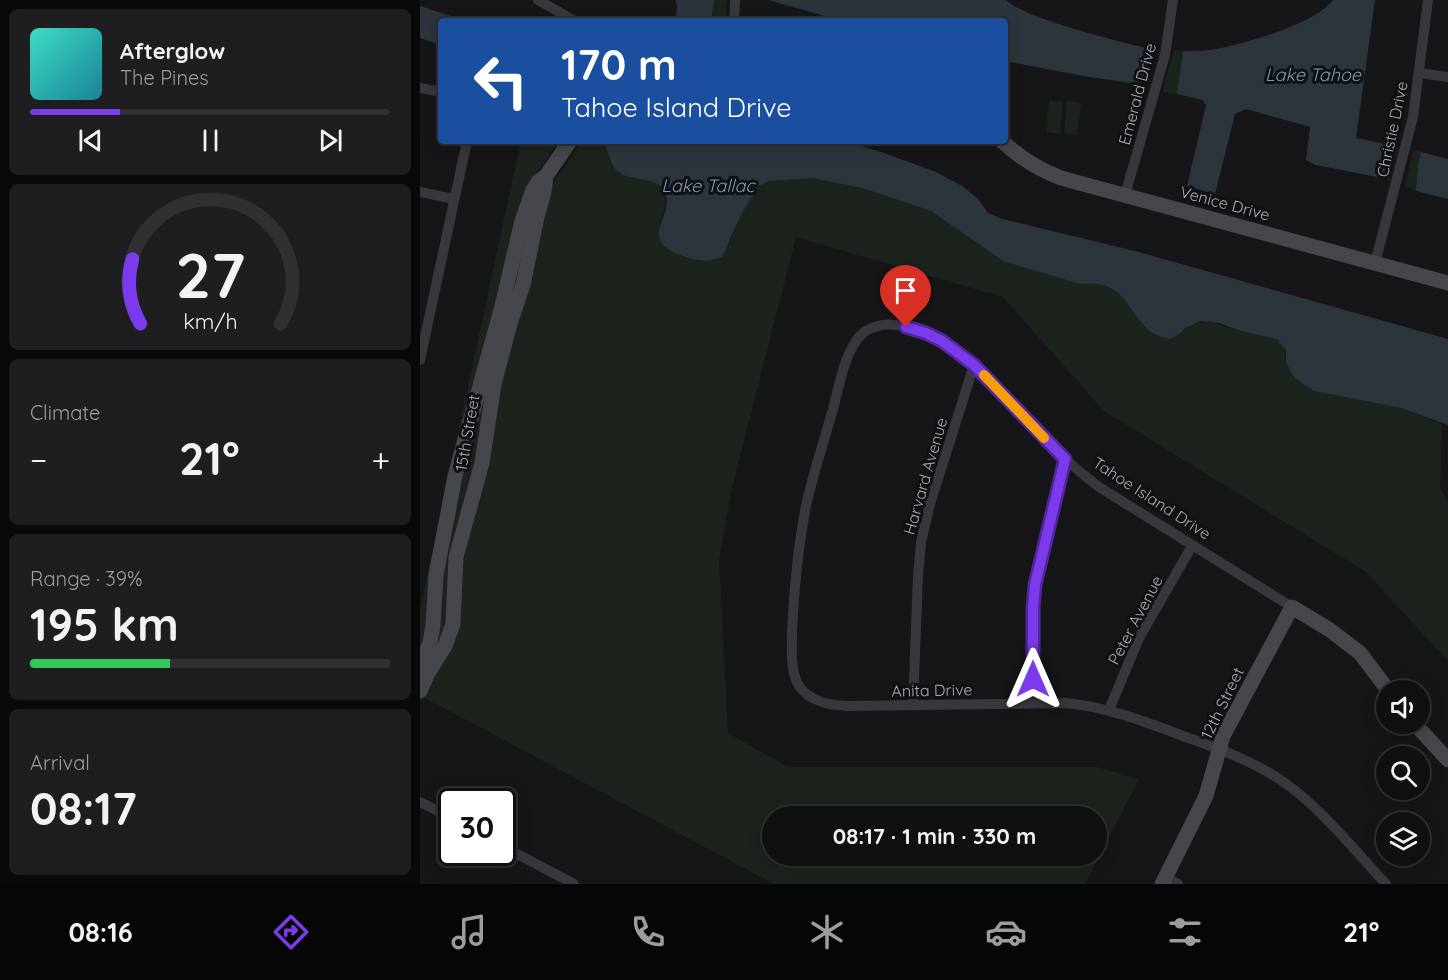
<!DOCTYPE html>
<meta charset="utf-8">
<style>
:root{--surface:#101012;--page:#1e1e20;--text:#f1f3f6;--muted:#9c9d9f;--line:#303032;--accent:#7c3aed}
body{margin:0;font-family:Quicksand,sans-serif;background:var(--page);color:var(--text);height:100vh;display:flex;flex-direction:column;font-size:22px;white-space:nowrap}
*{box-sizing:border-box;margin:0}
p{font-size:20px;color:var(--muted)}
.icon{flex:none;width:33px;height:33px;fill:none;stroke:currentColor;stroke-width:2;stroke-linecap:round;stroke-linejoin:round}
.map{position:relative;flex:1;overflow:hidden}
.details{display:flex;flex-direction:column;gap:9px;padding:9px;background:#09090a;width:420px}
.details>*{flex:none}
.guide{position:absolute;left:18px;top:18px;width:570px;height:126px;border-radius:6px;box-shadow:0 3px 15px #0003,0 0 0 2px var(--line);background:#1a4fa0;color:#fff;overflow:hidden}
.fabs{position:absolute;left:956px;top:680px;display:grid;gap:12px}
.fabs a{display:grid;place-items:center;width:54px;height:54px;border-radius:50%;background:var(--surface);box-shadow:0 3px 15px #0003,0 0 0 2px var(--line);font-size:30px}
.speed{position:absolute;left:18px;top:788px;display:flex;gap:12px;font-size:30px;font-weight:700;text-align:center}
.speed>*{display:grid;place-content:center;width:78px;height:78px;border-radius:50%;background:var(--surface);box-shadow:0 3px 15px #0003,0 0 0 2px var(--line);line-height:1}
.speed .limit{border:3px solid #111;border-radius:9px;background:#fff;color:#111}
.pin{position:absolute;display:grid;place-items:center;width:51px;height:51px;color:#fff;margin:-62px -26px;border-radius:50% 50% 50% 0;rotate:-45deg;box-shadow:0 0 6px #0007}
.pin .icon{rotate:45deg}
.me{position:absolute;width:66px;margin:-33px;rotate:0deg;stroke-linejoin:round;filter:drop-shadow(0 0 4px #0008)}
.turn{display:flex;align-items:center;gap:21px;height:126px;padding:0 24px;font-size:27px}
.turn .icon{width:78px;height:78px;stroke-width:2.5}
.turn b{display:block;font-size:42px;line-height:51px}
.big{font-size:45px;font-weight:700;line-height:1.1}
.details .card{flex:1;display:flex;flex-direction:column;justify-content:center;gap:9px;min-width:0;padding:0 21px;border-radius:9px;background:var(--page)}
.details .dial{align-items:center;gap:0}
.dial svg{height:156px;overflow:visible;fill:none;stroke:var(--line);stroke-width:7;stroke-linecap:round;text-anchor:middle}
.dial text{fill:var(--text);stroke:none}
.song{display:flex;align-items:center;gap:18px}
.cover{width:72px;height:72px;border-radius:9px;background:linear-gradient(135deg,hsl(170 70% 55%),hsl(190 70% 35%))}
.played{height:6px;border-radius:3px;background:linear-gradient(90deg,var(--accent) 25%,var(--line) 25%)}
.keys{display:flex;justify-content:space-around;direction:ltr}
.heat{display:flex;justify-content:space-between;align-items:center;font-size:33px;direction:ltr}
.charge{height:9px;border-radius:4px;background:linear-gradient(90deg,#34c759 39%,var(--line) 0)}
.trip{position:absolute;left:342px;top:806px;width:345px;height:60px;border-radius:30px;background:var(--surface);box-shadow:0 3px 15px #0003,0 0 0 2px var(--line);font-weight:700;line-height:60px;text-align:center}
.menu{display:flex;height:96px;justify-content:space-around;align-items:center;background:#060607;color:var(--muted)}
.menu .icon{width:42px;height:42px}
.menu .active{color:var(--accent)}
.menu b{font-size:27px;color:var(--text)}
main{display:flex;flex:1;min-height:0}
.map>svg:first-child{display:block}
.green{fill:#1c231d;fill-rule:evenodd}
.water{fill:#2c353c}
.lines{fill:none;stroke-linecap:round;stroke-linejoin:round}
.street{stroke:#37383d;stroke-width:10}
.secondary{stroke:#45474d;stroke-width:15}
.route-casing{stroke:#51269a;stroke-width:15}
.route{stroke:#7c3aed;stroke-width:10}
.slow{stroke:#f59e0b;stroke-width:10}
.labels{text-anchor:middle;dominant-baseline:central;stroke-width:6;stroke-linejoin:round;paint-order:stroke}
.street-label{font-size:16px;fill:#a8adb8;stroke:#111113}
.water-label{font-size:18px;font-style:italic;fill:#7f9bb3;stroke:#111113}
</style>
<main>
<section class="details">
<div class="card">
<div class="song"><i class="cover"></i><div><b>Afterglow</b><p>The Pines</p></div></div>
<div class="played"></div>
<div class="keys"><svg class="icon" aria-label="previous" viewBox="0 0 24 24"><path d="M18 5L8 12l10 7zM5 5v14"/></svg><svg class="icon" aria-label="pause" viewBox="0 0 24 24"><path d="M8 5v14M16 5v14"/></svg><svg class="icon" aria-label="next" viewBox="0 0 24 24"><path d="M6 5l10 7-10 7zM19 5v14"/></svg></div>
</div>
<div class="card dial"><svg viewBox="0 0 100 80">
<path d="M14 69A42 42 0 1 1 86 69"/>
<path d="M14 69A42 42 0 0 1 10 36" stroke="#7c3aed"/>
<text x="50" y="56" font-size="32" font-weight="700">27</text>
<text x="50" y="72" font-size="11">km/h</text>
</svg></div>
<div class="card"><p>Climate</p>
<div class="heat"><a>−</a><b class="big">21°</b><a>+</a></div>
</div>
<div class="card"><p>Range · 39%</p><b class="big">195 km</b><div class="charge"></div></div>
<div class="card"><p>Arrival</p><b class="big">08:17</b></div>
</section>
<div class="map">
<svg width="1028" height="884" viewBox="0 0 1028 884">
<rect width="100%" height="100%" fill="#161618"/>
<g class="green">
<polygon points="294,0 307,0 306,21 291,21"/>
<polygon points="754,50 763,51 757,94 742,92"/>
<polygon points="629,100 643,101 640,134 626,132"/>
<polygon points="647,101 661,103 657,135 644,134"/>
<polygon points="101,141 139,141 116,174 110,187 0,659 0,608"/>
<path d="M162,141h19c8,8 8,22 16,29 10,9 22,7 32,10 22,7 17,28 11,44l69,20 12,-29 18,-29 10,-5 43,-3 50,10 69,23 72,50 77,23 13,-2 20,6 14,13 14,20 38,13c20,-21 41,-8 65,-2 10,2 23,2 32,7 9,5 10,15 10,24l28,28 87,17 41,16 -2,63 8,15v159l-82,-89 -262,-161 -101,-114 -207,-60 -65,255 -12,68 9,173 60,34h308l43,12 -54,105h-311l-351,-187c33,-84 49,-181 67,-270 17,-77 38,-153 56,-230l8,-15zM352,816h324v39h-324z"/>
<polygon points="970,145 979,147 969,180 962,178"/>
<polygon points="993,150 1001,152 998,165 996,191 985,186"/>
<polygon points="113,196 26,634 0,676 32,510"/>
</g>
<g class="water">
<polygon points="256,0 294,0 291,21 256,21 257,6"/>
<path d="M348,0h238c18,18 112,41 140,48l3,4 -6,26 -5,6 -55,-8 -78,-15v-40h-162z"/>
<path d="M913,0h42l-19,138 34,7 -8,33 -66,-13 -10,-5 4,-33 -64,-18 -11,5 -20,80 -28,-8 19,-81 -4,-5 -25,-6 6,-43c13,0 26,0 38,-3 29,-6 95,-25 112,-48z"/>
<polygon points="0,6 46,21 21,21 21,45 0,38"/>
<path d="M181,141h245l38,12 52,19 26,14 16,13 10,14 15,6 132,32 313,88v86l-47,-17 -87,-17 -19,-13 -9,-15v-12l-9,-12 -36,-8 -22,-8 -18,-2 -16,7 -6,6 -10,5c-6,-2 -13,-4 -18,-7 -27,-23 -25,-53 -71,-48l-77,-23 -72,-50 -69,-23 -50,-10 -43,3 -10,5 -18,29 -19,42c-13,5 -23,4 -36,0 -52,-17 -11,-39 -21,-64 -9,-20 -35,-9 -49,-23 -7,-8 -7,-21 -15,-29z"/>
<polygon points="1001,152 1028,159 1028,199 996,191 998,165"/>
</g>
<g class="lines">
<g class="street">
<polyline points="118,0 155,21"/>
<polyline points="314,21 315,0"/>
<polyline points="999,73 1028,77"/>
<polyline points="0,88 21,92"/>
<polyline points="0,192 34,199"/>
<polyline points="705,195 745,55 753,0"/>
<polyline points="955,263 993,117 1008,0"/>
<polyline points="0,360 47,141"/>
<path d="M872,607l-193,-120c-21,-16 -40,-33 -58,-51 -40,-41 -75,-92 -132,-108 -10,-3 -21,-5 -31,-2 -9,2 -17,7 -22,15 -13,19 -17,46 -23,68 -9,32 -20,65 -27,97 -8,41 -12,84 -14,126 0,17 -2,39 7,54 11,16 31,19 48,20l219,-3c42,4 80,19 120,34 34,12 69,25 99,46 37,26 70,68 101,101"/>
<polyline points="613,703 613,608 615,586 645,459"/>
<polyline points="493,705 498,576 501,542 510,504 554,365"/>
<polyline points="689,710 719,638 772,546"/>
<polyline points="0,802 32,818"/>
<polyline points="82,846 154,884"/>
<polyline points="746,878 758,884"/>
</g>
<g class="secondary">
<path d="M582,141c18,17 35,28 59,37l387,105"/>
<polyline points="0,668 10,642 13,626 16,575 35,476 81,310 102,221 113,190 118,182 126,176 150,141"/>
<polyline points="0,691 8,673 25,646 33,624 36,557 62,463 74,384 90,324 103,285 117,217 124,192 126,176"/>
<polyline points="994,723 1028,760"/>
<polyline points="742,884 786,796 803,736 872,607 910,630 940,653 968,690"/>
</g>
</g>
<g class="lines">
<defs>
<polyline id="route" points="486,327 506,333 522,341 554,365 645,459 615,585 613,608 613,679"/>
</defs>
<use href="#route" class="route-casing"/>
<use href="#route" class="route"/>
<polyline class="slow" points="564,375 624,438"/>
</g>
<g class="labels">
<g class="street-label">
<text transform="translate(717 94) rotate(-75)">Emerald Drive</text>
<text transform="translate(972 129) rotate(-78)">Christie Drive</text>
<text transform="translate(805 203) rotate(15)">Venice Drive</text>
<text transform="translate(47 433) rotate(-80)">15th Street</text>
<text transform="translate(505 476) rotate(-74)">Harvard Avenue</text>
<text transform="translate(732 498) rotate(33)">Tahoe Island Drive</text>
<text transform="translate(715 620) rotate(-62)">Peter Avenue</text>
<text transform="translate(512 690) rotate(-1)">Anita Drive</text>
<text transform="translate(802 703) rotate(-64)">12th Street</text>
</g>
<g class="water-label">
<text x="893" y="74">Lake Tahoe</text>
<text x="288" y="185">Lake Tallac</text>
</g>
</g>
</svg>
<div class="fabs">
<a><svg class="icon" aria-label="sound" viewBox="0 0 24 24"><path d="M4 9h4l5-4v14l-5-4H4zM17 9q2 3 0 6"/></svg></a>
<a><svg class="icon" aria-label="search" viewBox="0 0 24 24"><circle cx="10" cy="10" r="6"/><path d="M15 15l6 6"/></svg></a>
<a><svg class="icon" aria-label="layers" viewBox="0 0 24 24"><path d="M12 4l9 5-9 5-9-5zM3 14l9 5 9-5"/></svg></a>
</div>
<div class="speed"><div class="limit">30</div></div>
<div class="pin" style="left:486px;top:327px;background:#d93025"><svg class="icon" aria-label="arrive" viewBox="0 0 24 24"><path d="M6 21V4h12l-3 4 3 4H6"/></svg></div>
<svg class="me" style="left:613px;top:679px" viewBox="-20 -20 40 40"><path d="M0-17L14 15 0 8-14 15z" fill="#7c3aed" stroke="#fff" stroke-width="4"/></svg>
<div class="trip">08:17 · 1 min · 330 m</div>
<div class="guide">
<div class="turn"><svg class="icon" aria-label="left" viewBox="0 0 24 24"><path d="M17 20v-9H6M10 6l-5 5 5 5"/></svg><div><b>170 m</b>Tahoe Island Drive</div></div>
</div>
</div>
</main>
<nav class="menu">
<b>08:16</b>
<svg class="icon active" aria-label="directions" viewBox="0 0 24 24"><path d="M12 3l9 9-9 9-9-9zM9 14v-3h6M13 9l2 2-2 2"/></svg>
<svg class="icon" aria-label="music" viewBox="0 0 24 24"><path d="M9 18V5l10-2v13"/><circle cx="6" cy="18" r="3"/><circle cx="16" cy="16" r="3"/></svg>
<svg class="icon" aria-label="phone" viewBox="0 0 24 24"><path d="M5 4h4l2 5-3 2q2 4 5 5l2-3 5 2v4C11 20 4 13 5 4z"/></svg>
<svg class="icon" aria-label="climate" viewBox="0 0 24 24"><path d="M12 3v18M4 7l16 10M4 17L20 7"/></svg>
<svg class="icon" aria-label="car" viewBox="0 0 24 24"><path d="M5 17H2v-5l4-1 3-4h7l3 4 3 1v5h-3M9 17h6M6 11h13"/><circle cx="7" cy="17" r="2"/><circle cx="17" cy="17" r="2"/></svg>
<svg class="icon" aria-label="filters" viewBox="0 0 24 24"><path d="M4 7h16M4 17h16"/><circle cx="9" cy="7" r="2"/><circle cx="15" cy="17" r="2"/></svg>
<b>21°</b>
</nav>
